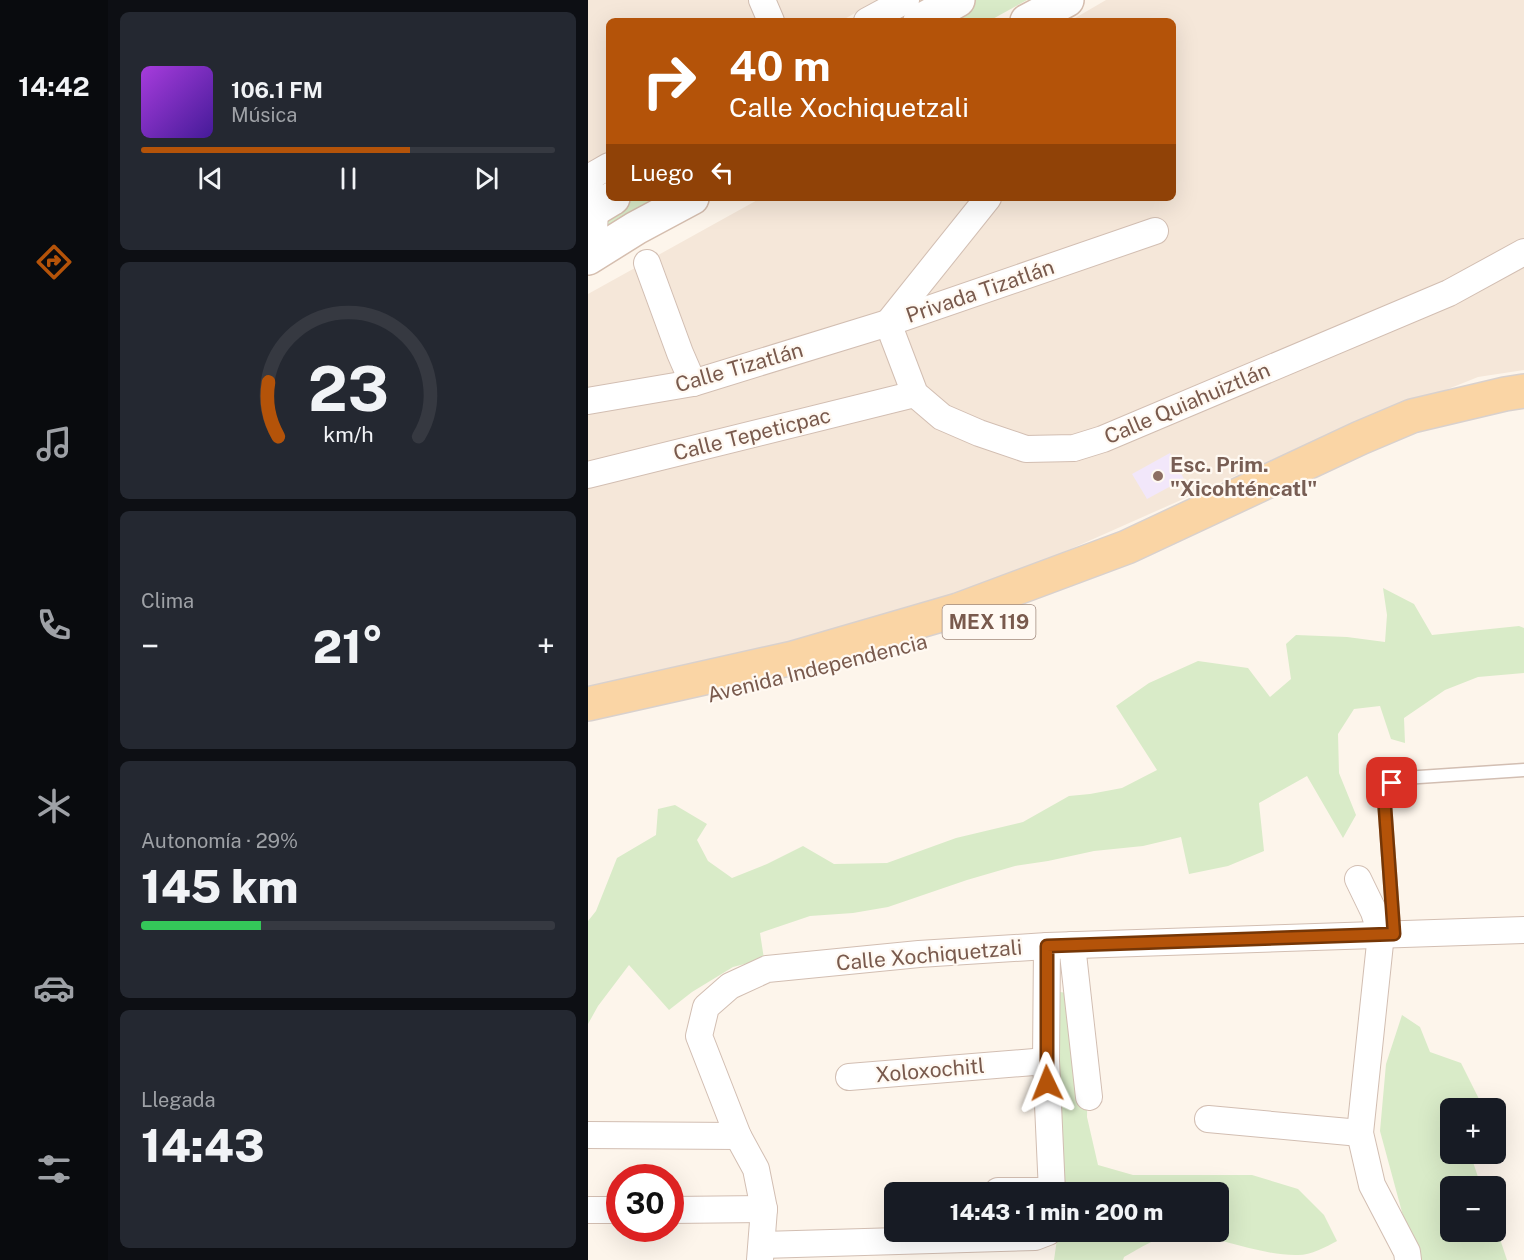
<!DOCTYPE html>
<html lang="es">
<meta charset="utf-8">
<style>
:root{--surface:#171b24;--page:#242831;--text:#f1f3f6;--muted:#9ea1a6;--line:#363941;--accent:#b45309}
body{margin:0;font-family:"Public Sans",sans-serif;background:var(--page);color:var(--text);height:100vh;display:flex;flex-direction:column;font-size:22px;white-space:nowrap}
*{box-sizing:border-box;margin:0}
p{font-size:20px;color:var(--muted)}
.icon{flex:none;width:33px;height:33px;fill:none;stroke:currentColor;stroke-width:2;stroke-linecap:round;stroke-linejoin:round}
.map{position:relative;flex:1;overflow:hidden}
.details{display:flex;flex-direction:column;gap:12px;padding:12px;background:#0d0f14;width:480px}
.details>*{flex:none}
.banner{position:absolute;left:18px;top:18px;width:570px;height:183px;border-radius:9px;box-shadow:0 6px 24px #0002;background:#b45309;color:#fff;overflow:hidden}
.buttons{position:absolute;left:852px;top:1098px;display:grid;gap:12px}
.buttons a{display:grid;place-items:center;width:66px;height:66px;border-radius:9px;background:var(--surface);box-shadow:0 6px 24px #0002;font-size:30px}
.speed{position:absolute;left:18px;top:1164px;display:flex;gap:12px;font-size:30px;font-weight:700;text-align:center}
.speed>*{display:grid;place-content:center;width:78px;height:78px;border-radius:50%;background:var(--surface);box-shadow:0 6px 24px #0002;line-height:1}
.speed .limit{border:9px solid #d22;background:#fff;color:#111}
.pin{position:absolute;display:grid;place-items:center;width:51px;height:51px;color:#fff;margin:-26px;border-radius:12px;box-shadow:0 3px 9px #0006}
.me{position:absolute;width:66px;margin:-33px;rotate:358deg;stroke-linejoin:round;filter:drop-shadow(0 0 4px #0008)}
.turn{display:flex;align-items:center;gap:21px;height:126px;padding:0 24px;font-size:27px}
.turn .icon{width:78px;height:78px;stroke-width:2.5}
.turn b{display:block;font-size:42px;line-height:51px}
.then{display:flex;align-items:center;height:57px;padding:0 24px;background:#0003;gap:12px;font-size:22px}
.big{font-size:45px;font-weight:800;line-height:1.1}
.details .widget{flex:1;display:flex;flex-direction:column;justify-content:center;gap:9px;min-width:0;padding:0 21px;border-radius:9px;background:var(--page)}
.details .dial{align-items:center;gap:0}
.dial svg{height:156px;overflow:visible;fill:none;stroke:var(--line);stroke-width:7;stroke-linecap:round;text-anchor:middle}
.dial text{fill:var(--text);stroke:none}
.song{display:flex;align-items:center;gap:18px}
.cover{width:72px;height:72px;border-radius:9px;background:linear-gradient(135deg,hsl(280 70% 55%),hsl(260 70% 35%))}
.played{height:6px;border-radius:3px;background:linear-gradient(90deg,var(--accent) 65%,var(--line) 65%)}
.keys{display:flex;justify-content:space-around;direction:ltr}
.heat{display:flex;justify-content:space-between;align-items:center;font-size:33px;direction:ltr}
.charge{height:9px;border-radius:4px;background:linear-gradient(90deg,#34c759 29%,var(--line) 0)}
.trip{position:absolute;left:296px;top:1182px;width:345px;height:60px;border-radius:9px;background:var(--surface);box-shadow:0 6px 24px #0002;font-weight:800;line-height:60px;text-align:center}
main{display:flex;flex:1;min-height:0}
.tabs{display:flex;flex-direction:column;width:108px;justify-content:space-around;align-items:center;background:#090b0e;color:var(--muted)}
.tabs .icon{width:42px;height:42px}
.tabs .current{color:var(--accent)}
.tabs b{font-size:27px;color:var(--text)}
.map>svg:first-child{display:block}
.residential{fill:#f5e7d9}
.education{fill:#f2e7fa}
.green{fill:#d9ebc8}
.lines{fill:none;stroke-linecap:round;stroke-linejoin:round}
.service-casing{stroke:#d2beb2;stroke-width:15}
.minor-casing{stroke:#d2beb2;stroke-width:28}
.secondary-casing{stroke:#d5beaf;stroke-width:36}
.primary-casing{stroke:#d9d1cd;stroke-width:36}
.service{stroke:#fff;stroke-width:12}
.minor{stroke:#fff;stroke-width:26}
.secondary{stroke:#fff;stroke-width:33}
.primary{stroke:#fad5a5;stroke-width:33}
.route-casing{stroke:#753606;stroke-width:15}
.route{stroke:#b45309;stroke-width:10}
.education-dot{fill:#8d6e63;stroke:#fff9f2;stroke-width:2}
.labels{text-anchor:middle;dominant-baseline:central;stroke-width:4.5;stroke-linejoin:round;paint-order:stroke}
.shield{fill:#fff9f2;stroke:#a18a7e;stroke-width:1.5}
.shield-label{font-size:20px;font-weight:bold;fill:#795a4d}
.street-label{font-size:21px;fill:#795a4d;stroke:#fff9f2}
.education-label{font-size:21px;font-weight:bold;fill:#785e54;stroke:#fff9f2;text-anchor:start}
</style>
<main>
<nav class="tabs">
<b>14:42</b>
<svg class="icon current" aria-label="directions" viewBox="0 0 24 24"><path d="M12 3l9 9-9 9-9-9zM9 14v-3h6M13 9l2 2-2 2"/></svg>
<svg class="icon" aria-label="music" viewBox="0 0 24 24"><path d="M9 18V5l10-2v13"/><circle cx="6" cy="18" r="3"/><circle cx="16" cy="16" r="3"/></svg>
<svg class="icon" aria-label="phone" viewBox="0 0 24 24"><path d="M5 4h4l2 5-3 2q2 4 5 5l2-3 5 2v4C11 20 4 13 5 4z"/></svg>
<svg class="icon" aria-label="climate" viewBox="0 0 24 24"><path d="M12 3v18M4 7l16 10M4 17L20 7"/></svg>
<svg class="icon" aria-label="car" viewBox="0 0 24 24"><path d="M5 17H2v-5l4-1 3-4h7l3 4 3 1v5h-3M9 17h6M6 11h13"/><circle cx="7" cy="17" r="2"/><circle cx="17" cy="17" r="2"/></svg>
<svg class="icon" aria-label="filters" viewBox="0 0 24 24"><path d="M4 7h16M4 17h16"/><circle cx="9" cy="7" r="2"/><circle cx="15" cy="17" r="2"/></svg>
</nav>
<section class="details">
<div class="widget">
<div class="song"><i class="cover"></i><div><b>106.1 FM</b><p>Música</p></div></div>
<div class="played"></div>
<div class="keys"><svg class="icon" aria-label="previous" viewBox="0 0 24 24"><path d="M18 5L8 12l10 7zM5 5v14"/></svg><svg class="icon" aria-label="pause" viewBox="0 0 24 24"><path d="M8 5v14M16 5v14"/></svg><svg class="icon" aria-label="next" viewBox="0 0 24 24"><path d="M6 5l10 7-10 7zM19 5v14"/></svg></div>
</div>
<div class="widget dial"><svg viewBox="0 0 100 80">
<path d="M14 69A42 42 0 1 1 86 69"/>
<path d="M14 69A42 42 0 0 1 9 41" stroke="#b45309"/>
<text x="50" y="56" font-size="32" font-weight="700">23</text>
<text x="50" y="72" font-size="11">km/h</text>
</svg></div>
<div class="widget"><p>Clima</p>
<div class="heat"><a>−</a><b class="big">21°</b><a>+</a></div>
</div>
<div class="widget"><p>Autonomía · 29%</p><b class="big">145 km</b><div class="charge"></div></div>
<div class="widget"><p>Llegada</p><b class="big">14:43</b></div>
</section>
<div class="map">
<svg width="936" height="1260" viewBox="0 0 936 1260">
<rect width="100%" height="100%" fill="#fdf5eb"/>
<g class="residential">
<polygon points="0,0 290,0 253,21 21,21 21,155 0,167"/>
<polygon points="518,0 936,0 936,370 890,377 683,460 368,600 0,694 0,294 173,198 585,198 585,21 482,21"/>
</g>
<polygon class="education" points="582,453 596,479 559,499 544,474"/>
<g class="green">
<polygon points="387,0 439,0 401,21 350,21"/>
<polygon points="40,198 79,198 0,243 0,220"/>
<polygon points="795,588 826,604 844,635 931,626 936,628 936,673 890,677 857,690 816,718 817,743 803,739 792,706 766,709 750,734 751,773 768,815 755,838 719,776 671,803 676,851 640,866 601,874 593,837 555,846 506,851 460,861 427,866 379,880 300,907 265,913 222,916 172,933 176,959 145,967 104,992 81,1010 41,965 10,1006 0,1024 0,921 8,911 29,858 68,835 70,809 87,805 119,824 109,840 120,861 144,878 179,864 215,846 246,864 299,863 368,838 435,822 481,796 502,794 534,788 569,770 528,706 561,683 610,661 660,668 682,697 703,679 698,644 708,635 759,637 797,642 799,615"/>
<path d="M468,991l19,4 14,33 -2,89 11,48 35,10h119l46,14 26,26 13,26c-11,6 -26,14 -39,14 -45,1 -87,-25 -132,-19 -10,2 -31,15 -42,21l-1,3h-69l4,-28h160v-40h-161z"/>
<polygon points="814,1015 832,1027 842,1052 873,1063 893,1103 892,1108 862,1108 862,1154 885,1154 884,1159 893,1186 862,1186 862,1232 908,1232 908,1227 919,1260 827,1260 792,1131 798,1064"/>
</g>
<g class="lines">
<defs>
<polyline id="service" points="806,934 796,795 804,783 816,778 936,770"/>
<g id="minor">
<polyline points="174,0 183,21"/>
<polyline points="279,21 318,0"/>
<polyline points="0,178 7,209 5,255"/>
<polyline points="0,178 21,166"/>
<polyline points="59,263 92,353 105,383"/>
<polyline points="300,323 327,394 354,417 391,433 438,449 486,448 515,439 861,293 936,252"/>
<polyline points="300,323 400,198"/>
<polyline points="0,401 105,383 300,323 567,231"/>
<polyline points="0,475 327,394"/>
<polyline points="770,879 786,912 793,934 772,1133 784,1185 819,1252 820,1260"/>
<polyline points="484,945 501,1097"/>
<polyline points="459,946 458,1061 464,1192"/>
<polyline points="261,1077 458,1061"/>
<polyline points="620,1119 772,1133"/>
<polyline points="0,1135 150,1136"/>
<polyline points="410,1191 464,1191"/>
<polyline points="0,1210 32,1210"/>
<polyline points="82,1210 176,1209"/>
<polyline points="174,1245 447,1237 460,1232"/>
<polyline points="172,1260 176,1209 168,1169 150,1136 111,1036 118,1007 142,986 179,969 331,954 459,946 936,930"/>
</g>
<g id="secondary">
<polyline points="332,21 370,0"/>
<polyline points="439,21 479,0"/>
<polyline points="0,213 25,198"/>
<polyline points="0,258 48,228 104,198"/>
</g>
<polyline id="primary" points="0,704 205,658 370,610 539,547 772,438 824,416 917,394 936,391"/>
</defs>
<use href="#service" class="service-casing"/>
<use href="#minor" class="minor-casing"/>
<use href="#secondary" class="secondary-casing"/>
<use href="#primary" class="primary-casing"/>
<use href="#service" class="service"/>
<use href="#minor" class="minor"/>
<use href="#secondary" class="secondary"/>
<use href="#primary" class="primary"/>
</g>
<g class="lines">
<defs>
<polyline id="route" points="459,1083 459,946 806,934 796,795 804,783"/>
</defs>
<use href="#route" class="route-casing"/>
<use href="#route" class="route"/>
</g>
<circle class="education-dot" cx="570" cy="476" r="6"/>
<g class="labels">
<rect class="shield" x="354.5" y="605" width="93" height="34" rx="4.5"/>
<g class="shield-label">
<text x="401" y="622">MEX 119</text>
</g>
<g class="street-label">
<text transform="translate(392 291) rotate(-19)">Privada Tizatlán</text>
<text transform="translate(151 367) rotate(-16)">Calle Tizatlán</text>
<text transform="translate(599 403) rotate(-23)">Calle Quiahuiztlán</text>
<text transform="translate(164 434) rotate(-14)">Calle Tepeticpac</text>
<text transform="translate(229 668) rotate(-14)">Avenida Independencia</text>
<text transform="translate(341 955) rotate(-5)">Calle Xochiquetzali</text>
<text transform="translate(342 1070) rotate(-5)">Xoloxochitl</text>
</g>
<g class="education-label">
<text x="582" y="464">Esc. Prim.<tspan x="582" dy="24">"Xicohténcatl"</tspan></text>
</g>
</g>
</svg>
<div class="buttons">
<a>+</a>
<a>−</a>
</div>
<div class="speed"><div class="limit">30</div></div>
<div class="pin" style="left:804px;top:783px;background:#d93025"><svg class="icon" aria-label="arrive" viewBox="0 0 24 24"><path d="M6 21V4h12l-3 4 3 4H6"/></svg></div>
<svg class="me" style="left:459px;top:1083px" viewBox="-20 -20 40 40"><path d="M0-17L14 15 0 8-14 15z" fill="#b45309" stroke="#fff" stroke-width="4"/></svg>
<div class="trip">14:43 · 1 min · 200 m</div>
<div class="banner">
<div class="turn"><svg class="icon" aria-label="right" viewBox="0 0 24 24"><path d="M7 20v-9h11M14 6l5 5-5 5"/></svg><div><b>40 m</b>Calle Xochiquetzali</div></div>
<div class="then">Luego<svg class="icon" aria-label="left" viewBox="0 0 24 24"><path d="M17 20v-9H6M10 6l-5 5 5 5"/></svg></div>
</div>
</div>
</main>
